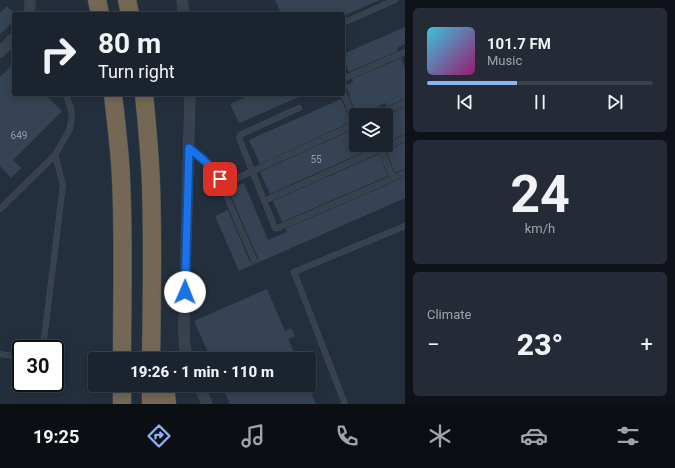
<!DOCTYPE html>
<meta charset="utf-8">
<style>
:root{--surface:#1b232e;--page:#242b36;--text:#f1f3f6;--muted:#a0a4aa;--line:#39404a;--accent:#8ab4f8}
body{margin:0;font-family:Roboto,sans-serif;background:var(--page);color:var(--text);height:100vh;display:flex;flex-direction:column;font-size:15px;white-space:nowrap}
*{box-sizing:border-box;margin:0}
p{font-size:13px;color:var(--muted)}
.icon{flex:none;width:22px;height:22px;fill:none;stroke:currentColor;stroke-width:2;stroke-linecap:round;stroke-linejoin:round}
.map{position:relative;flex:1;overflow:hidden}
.details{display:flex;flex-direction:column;gap:8px;padding:8px;background:#0f1319;width:270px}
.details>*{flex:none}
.top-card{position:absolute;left:12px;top:12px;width:333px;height:84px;border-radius:4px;box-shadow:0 2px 10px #0003,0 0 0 1px var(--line);background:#1b232e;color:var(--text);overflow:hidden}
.tools{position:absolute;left:349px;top:108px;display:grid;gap:8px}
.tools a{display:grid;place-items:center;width:44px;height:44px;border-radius:4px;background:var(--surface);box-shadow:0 2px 10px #0003,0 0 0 1px var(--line);font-size:20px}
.speed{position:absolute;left:12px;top:340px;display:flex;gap:8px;font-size:20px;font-weight:700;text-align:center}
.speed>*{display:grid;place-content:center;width:52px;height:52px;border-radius:50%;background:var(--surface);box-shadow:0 2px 10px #0003,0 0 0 1px var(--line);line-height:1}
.speed .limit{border:2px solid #111;border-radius:6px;background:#fff;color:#111}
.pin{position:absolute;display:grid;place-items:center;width:34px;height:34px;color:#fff;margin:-17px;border-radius:8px;box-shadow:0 2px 6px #0006}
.me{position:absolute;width:44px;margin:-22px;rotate:1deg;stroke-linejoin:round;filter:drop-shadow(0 0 3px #0008)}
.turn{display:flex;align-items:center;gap:14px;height:84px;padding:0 20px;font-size:18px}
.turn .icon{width:52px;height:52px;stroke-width:2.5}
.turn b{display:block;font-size:28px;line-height:34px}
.big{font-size:30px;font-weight:800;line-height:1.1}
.details .card{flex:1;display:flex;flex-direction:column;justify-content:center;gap:6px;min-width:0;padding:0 14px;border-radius:6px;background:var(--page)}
.details .dial{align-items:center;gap:0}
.dial b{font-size:52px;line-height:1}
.song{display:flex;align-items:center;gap:12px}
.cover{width:48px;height:48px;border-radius:6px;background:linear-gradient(135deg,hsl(190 70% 55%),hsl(320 70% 35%))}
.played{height:4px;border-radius:2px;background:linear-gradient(90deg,var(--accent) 40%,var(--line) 40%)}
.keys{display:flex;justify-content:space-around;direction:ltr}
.heat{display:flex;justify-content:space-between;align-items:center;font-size:22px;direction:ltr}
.trip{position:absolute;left:88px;top:352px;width:228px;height:40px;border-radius:4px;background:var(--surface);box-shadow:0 2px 10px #0003,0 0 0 1px var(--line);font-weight:800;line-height:40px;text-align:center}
.dock{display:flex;height:64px;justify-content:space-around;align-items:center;background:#0b0e12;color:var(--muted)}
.dock .icon{width:28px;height:28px}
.dock .active{color:var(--accent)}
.dock b{font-size:18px;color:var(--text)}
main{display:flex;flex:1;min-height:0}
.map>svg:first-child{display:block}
.building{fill:#364354}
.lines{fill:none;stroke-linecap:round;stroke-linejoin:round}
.service-casing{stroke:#414a57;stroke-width:6}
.minor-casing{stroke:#414a57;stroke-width:11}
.motorway-casing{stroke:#434c59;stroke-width:19}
.service{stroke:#38414e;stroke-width:5}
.minor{stroke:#38414e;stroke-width:10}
.motorway{stroke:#746855;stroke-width:18}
.route-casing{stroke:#114b97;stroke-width:10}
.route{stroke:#1a73e8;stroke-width:7}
.labels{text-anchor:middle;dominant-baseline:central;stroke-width:4;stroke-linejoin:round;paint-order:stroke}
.number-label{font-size:10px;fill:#929caa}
</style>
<main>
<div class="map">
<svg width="405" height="404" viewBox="0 0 405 404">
<rect width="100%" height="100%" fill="#242f3e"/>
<g class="building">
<polygon points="275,0 380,0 348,14 281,14"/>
<polygon points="7,6 14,13 14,21 0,34 0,13"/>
<polygon points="405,27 405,44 397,48 398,51 349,72 343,58 343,54"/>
<polygon points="401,58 405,67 405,99 386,107 386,103 357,115 349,96 350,95 345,85 353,82 352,79"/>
<polygon points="14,63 14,94 45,94 62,111 13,160 21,168 11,178 0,166 0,77"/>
<polygon points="253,94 306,94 239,123 230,104"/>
<polygon points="341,99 351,122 260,164 249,140"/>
<polygon points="405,107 405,134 386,142 386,115"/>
<polygon points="356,128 356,145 375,145 375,147 270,194 260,172"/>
<polygon points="405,142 405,169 395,173 386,151"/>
<polygon points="379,154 388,176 282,222 273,201"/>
<polygon points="405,177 405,198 239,271 215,216 228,210 250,262 252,263 255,264 257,262 258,258 228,189 244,183 268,240 287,232 285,229"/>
<polygon points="267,289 285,331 291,328 295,336 288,339 297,359 211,359 194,321"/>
<polygon points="222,385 308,385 316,404 230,404"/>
</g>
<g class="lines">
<defs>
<g id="service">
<polyline points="343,23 395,0"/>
<polyline points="343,79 405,52"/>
<polyline points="343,93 356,122"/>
<polyline points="299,108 244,133 240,135 239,138 275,228 278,228 405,173"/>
<polyline points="377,115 405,103"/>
<polyline points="379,145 393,178"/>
<polyline points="190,149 204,160 217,174 254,260"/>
<polyline points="222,185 356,124"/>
<polyline points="264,201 405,138"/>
<polyline points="0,209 55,155 70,129 72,114 70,105 65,94"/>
<polyline points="35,349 44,339 63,185 55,155"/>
<polyline points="0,354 21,357"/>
<polyline points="345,404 294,272 405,226"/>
</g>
<g id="minor">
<polyline points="182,0 184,14"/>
<polyline points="29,14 30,6 30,0"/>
<polyline points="0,52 14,38"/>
<path d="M188,359c-5,-12 -4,-26 -4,-39l6,-226"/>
<polyline points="199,385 207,404"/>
</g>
<g id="motorway">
<polyline points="97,0 100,14"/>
<polyline points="127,0 130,14"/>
<path d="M113,94c3,28 7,57 8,85 3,60 1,120 1,180"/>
<path d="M144,94c3,30 6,61 7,91 2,58 1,116 0,174"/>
<polyline points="165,385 167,404"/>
<polyline points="122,404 122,385"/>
<polyline points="151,404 151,385"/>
</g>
</defs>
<use href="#service" class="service-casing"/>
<use href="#minor" class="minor-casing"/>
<use href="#motorway" class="motorway-casing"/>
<use href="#service" class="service"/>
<use href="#minor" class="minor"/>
<use href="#motorway" class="motorway"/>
</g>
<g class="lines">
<defs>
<path id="route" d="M185,292l4,-144c11,9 23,18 31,31"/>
</defs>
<use href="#route" class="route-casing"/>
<use href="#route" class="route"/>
</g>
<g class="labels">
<g class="number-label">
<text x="19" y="135">649</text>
<text x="316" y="159">55</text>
</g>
</g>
</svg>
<div class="tools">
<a><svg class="icon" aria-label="layers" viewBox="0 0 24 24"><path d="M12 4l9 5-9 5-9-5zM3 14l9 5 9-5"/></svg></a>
</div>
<div class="speed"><div class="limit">30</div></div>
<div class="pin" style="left:220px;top:179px;background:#d93025"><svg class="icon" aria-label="arrive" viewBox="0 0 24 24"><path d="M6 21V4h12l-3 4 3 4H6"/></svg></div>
<svg class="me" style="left:185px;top:292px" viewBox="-20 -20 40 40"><circle r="19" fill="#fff"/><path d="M0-13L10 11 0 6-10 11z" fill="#1a73e8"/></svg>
<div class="trip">19:26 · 1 min · 110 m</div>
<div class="top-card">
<div class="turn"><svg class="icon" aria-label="right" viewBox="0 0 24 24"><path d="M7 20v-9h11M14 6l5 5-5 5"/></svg><div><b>80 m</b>Turn right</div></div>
</div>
</div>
<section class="details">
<div class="card">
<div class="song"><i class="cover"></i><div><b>101.7 FM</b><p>Music</p></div></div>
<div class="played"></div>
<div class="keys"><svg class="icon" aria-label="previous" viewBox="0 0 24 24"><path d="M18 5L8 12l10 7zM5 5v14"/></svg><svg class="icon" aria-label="pause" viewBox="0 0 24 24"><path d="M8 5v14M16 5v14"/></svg><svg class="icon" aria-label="next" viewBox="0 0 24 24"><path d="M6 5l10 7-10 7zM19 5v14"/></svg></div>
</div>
<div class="card dial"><b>24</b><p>km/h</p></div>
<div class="card"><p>Climate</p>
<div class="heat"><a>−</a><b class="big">23°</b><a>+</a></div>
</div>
</section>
</main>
<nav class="dock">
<b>19:25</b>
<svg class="icon active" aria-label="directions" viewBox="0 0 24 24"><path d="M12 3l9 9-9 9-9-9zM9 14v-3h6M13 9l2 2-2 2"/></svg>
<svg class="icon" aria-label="music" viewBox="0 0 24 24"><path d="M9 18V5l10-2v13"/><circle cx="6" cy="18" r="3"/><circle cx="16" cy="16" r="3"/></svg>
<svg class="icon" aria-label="phone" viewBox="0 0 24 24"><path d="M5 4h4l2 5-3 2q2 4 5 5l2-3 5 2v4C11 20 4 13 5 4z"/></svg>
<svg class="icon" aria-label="climate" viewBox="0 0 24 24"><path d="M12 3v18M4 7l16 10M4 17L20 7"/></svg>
<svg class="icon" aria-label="car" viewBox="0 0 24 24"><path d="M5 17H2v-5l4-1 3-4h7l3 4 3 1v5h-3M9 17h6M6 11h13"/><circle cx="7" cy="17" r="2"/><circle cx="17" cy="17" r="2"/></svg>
<svg class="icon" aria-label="filters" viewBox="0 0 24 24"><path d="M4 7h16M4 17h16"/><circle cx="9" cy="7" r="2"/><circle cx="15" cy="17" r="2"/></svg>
</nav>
